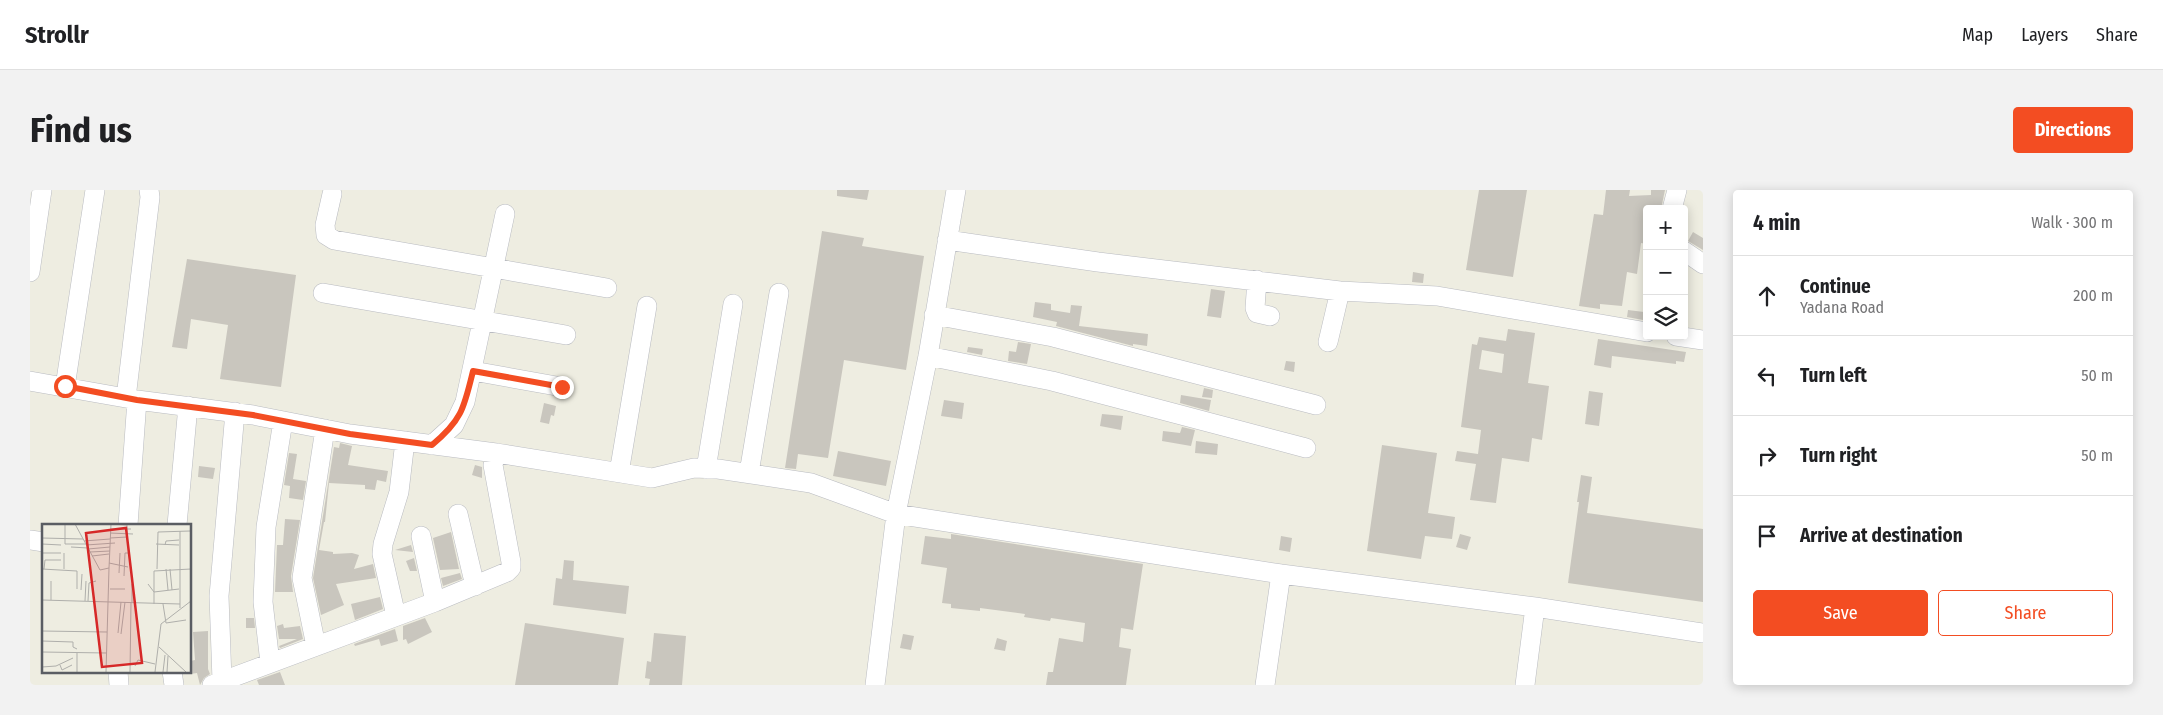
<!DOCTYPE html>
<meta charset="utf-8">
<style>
:root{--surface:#fff;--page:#f2f2f2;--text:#202124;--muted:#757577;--line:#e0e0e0;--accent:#f34d22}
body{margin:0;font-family:"Fira Sans Condensed",sans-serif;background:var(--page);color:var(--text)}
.controls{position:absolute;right:15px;top:15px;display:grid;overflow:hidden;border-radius:5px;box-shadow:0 2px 12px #0003}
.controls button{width:45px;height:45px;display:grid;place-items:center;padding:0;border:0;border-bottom:1px solid var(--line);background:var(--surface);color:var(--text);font:25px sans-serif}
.stop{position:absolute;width:15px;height:15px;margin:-11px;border:4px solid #f34d22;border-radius:50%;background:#fff}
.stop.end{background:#f34d22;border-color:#fff;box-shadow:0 1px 5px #0008}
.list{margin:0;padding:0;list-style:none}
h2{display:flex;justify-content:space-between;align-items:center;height:65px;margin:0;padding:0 20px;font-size:21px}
h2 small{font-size:16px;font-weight:400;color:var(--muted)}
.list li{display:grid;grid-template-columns:32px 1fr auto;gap:15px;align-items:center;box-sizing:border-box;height:80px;padding:0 20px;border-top:1px solid var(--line)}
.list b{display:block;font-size:19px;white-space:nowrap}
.list p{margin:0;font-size:16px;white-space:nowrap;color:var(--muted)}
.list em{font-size:16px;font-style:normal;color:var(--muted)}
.actions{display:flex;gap:10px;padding:15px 20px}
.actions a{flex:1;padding:11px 0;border:1px solid var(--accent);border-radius:5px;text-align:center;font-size:18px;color:var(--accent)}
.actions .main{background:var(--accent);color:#fff}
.icon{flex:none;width:28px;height:28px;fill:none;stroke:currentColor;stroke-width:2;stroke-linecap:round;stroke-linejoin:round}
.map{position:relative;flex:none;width:1673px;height:495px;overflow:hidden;border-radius:5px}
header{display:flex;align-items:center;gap:30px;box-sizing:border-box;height:70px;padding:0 25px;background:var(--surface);border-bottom:1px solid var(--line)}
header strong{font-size:24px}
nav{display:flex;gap:28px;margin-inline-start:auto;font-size:18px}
.intro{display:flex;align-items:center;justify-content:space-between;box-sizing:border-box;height:120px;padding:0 30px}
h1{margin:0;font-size:35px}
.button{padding:12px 22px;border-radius:5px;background:var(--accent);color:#fff;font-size:18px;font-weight:700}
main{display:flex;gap:30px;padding:0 30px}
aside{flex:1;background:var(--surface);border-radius:5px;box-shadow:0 2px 12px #0003}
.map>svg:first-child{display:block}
</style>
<header>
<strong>Strollr</strong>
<nav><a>Map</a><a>Layers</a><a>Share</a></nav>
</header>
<div class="intro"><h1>Find us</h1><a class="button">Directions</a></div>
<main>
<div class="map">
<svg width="1673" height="495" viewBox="0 0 1673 495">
<rect width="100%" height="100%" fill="#eeede1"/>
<path fill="#c9c6be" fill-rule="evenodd" d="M 807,0 L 839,0 L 837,10 L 807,6 Z
M 1449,0 L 1497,0 L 1483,87 L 1436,80 Z
M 1576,0 L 1600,0 L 1599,6 L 1621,5 L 1621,0 L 1635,0 L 1631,19 L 1617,19 L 1617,54 L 1611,53 L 1607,84 L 1597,82 L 1592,116 L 1570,114 L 1570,119 L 1549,116 L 1564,24 L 1573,25 Z
M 792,41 L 834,48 L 832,56 L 894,66 L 876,180 L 814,170 L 798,268 L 768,264 L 766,279 L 755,278 Z
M 1663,42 L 1673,48 L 1673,60 L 1658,51 Z
M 157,69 L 266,85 L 251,197 L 190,189 L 198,135 L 161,129 L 157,159 L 142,157 Z
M 1383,82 L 1394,84 L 1393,93 L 1382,92 Z
M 1181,99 L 1195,101 L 1191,128 L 1177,126 Z
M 1005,112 L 1021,114 L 1021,120 L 1040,123 L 1041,115 L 1052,116 L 1049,136 L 1118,144 L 1117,156 L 1103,154 L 1103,156 L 1026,136 L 1027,132 L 1003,127 Z
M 1598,120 L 1614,122 L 1613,130 L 1597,127 Z
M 1478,139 L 1505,143 L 1498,193 L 1519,196 L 1512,250 L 1502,248 L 1499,272 L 1472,268 L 1466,313 L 1440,310 L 1446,274 L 1425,271 L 1427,261 L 1448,264 L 1451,240 L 1431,237 L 1442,154 L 1447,155 L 1449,147 L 1476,151 ZM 1452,160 L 1474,164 L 1472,183 L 1449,179 Z
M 1568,149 L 1656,162 L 1654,172 L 1646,171 L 1646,174 L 1582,166 L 1581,178 L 1564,175 Z
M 988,152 L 1001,154 L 997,174 L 978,171 L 979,161 L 986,162 Z
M 938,157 L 953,159 L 952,165 L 937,162 Z
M 1256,171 L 1265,172 L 1264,182 L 1254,180 Z
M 1174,198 L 1183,200 L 1182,208 L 1172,207 Z
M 1559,201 L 1573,203 L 1569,236 L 1555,234 Z
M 1151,205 L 1181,210 L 1179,221 L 1150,213 Z
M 914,210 L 934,213 L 932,229 L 911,226 Z
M 514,213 L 526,216 L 524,226 L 521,225 L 519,234 L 510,232 Z
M 1072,224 L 1093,226 L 1091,240 L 1070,236 Z
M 1152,237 L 1165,240 L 1161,256 L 1132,251 L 1133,241 L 1150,243 Z
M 1166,251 L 1188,254 L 1187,265 L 1165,263 Z
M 310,253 L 322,256 L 318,275 L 358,281 L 356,292 L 347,290 L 345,300 L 335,299 L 335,295 L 299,293 L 295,332 L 294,332 L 289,360 L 303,362 L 303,364 L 322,363 L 329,365 L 324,379 L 343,374 L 346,388 L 306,394 L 314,415 L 291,425 L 283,388 L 304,257 L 309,258 Z
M 1352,255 L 1407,263 L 1398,323 L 1425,327 L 1422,349 L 1395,346 L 1391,369 L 1337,361 Z
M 808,261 L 861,271 L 856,296 L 803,286 Z
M 259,263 L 267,264 L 263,289 L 276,291 L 273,310 L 259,308 L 260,296 L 254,295 Z
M 445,275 L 452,277 L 452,288 L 442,285 Z
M 169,276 L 185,278 L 183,289 L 168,287 Z
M 1551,285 L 1562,287 L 1557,323 L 1673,339 L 1673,412 L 1538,393 L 1549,312 L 1547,312 Z
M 255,329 L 270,330 L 261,386 L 263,402 L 245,402 L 247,355 L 253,355 Z
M 421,342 L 429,379 L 410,380 L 403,348 Z
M 921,344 L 1113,374 L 1103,440 L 1091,438 L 1089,457 L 1101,459 L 1096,495 L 1016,495 L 1018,482 L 1023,482 L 1029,448 L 1053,452 L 1055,433 L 1021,428 L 1020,431 L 994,427 L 995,424 L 950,418 L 950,421 L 921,418 L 921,414 L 912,413 L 917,378 L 891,374 L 895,346 L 921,349 Z
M 1430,344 L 1441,347 L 1437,360 L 1426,357 Z
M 1251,346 L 1262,348 L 1260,362 L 1249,360 Z
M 381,355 L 383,362 L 365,360 Z
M 384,368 L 387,381 L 380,381 L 376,371 Z
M 534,370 L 544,371 L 543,390 L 599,396 L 596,424 L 523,415 L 526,388 L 532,389 Z
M 430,383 L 432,389 L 413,396 L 411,388 Z
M 350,407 L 353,419 L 325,430 L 321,414 Z
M 216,428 L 224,428 L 225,438 L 216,438 Z
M 395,428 L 402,442 L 378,454 L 376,449 L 373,450 L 373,436 Z
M 495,433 L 594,448 L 588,495 L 485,495 Z
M 253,434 L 254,438 L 270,436 L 273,449 L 250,458 L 249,456 L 267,449 L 249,449 L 247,436 Z
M 365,439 L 368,451 L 351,456 L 349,449 L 325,456 L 324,454 Z
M 178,441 L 178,479 L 180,484 L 174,488 L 170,495 L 167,483 L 160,484 L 160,471 L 165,470 L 163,442 Z
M 624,443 L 656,446 L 652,495 L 619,495 L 620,489 L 615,488 L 617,471 L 621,472 Z
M 873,444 L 884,446 L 881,460 L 870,458 Z
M 967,448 L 977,451 L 975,461 L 964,459 Z
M 250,482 L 255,495 L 229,495 L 227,490 Z"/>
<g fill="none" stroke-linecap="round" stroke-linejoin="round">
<defs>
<path id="minor" d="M 302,4 L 295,35 L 296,45 L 304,50 L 577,98
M 1642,19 L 1647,0
M 917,50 L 1068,72 L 1310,101 L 1407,106 L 1617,142
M 1654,61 L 1673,74
M 0,82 L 12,0
M 1227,90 L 1225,118 L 1227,123 L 1240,126
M 293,103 L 536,145
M 904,125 L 1023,147 L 1286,215
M 1646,146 L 1673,150
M 1298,152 L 1310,101
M 898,166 L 1022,191 L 1276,258
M 443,181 L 532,197
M 0,191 L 107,210 L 223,225 L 320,244 L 466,263
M 35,197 L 65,0
M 96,208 L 120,7 L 119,0
M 402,255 L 424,235 L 435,212 L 475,24
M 676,279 L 703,114
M 589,283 L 617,116
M 719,283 L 749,103
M 428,324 L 445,396
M 98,335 L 107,210
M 147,335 L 158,216
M 391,346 L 405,412
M 0,350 L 14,352
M 366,426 L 352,364 L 353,354 L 369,302 L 375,251
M 286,456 L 272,388 L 295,239
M 240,473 L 233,412 L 236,337 L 253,231
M 88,481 L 89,495
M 142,481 L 144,495
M 192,491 L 189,406 L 205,222
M 182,495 L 405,412 L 477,382 L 481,378 L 481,372 L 463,275 L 466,263 L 622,288 L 664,278 L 688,279 L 781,293 L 866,324 L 1251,384 L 1505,417 L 1673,443
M 845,495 L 866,324 L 898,166 L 926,0
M 1235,495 L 1251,384
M 1495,495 L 1505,417"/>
</defs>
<use href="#minor" stroke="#b9bbc1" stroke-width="20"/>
<use href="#minor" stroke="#fff" stroke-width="19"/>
</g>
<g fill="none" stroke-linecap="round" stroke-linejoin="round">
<path stroke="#f34d22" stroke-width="6" d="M 35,196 L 107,210 L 223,225 L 320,244 L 402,255 C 432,230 434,218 443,181 L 532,197"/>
</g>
<g transform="translate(12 334)">
<rect width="149" height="149" fill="#eeede1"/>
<path fill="none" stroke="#afafab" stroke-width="1" d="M 23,0 L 23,20 L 44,20M 33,0 L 58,46 L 67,44 L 64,148M 68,5 L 89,5M 138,7 L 138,80M 68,9 L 91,10M 0,14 L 41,15M 68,14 L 85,13 L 85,1 L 69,0M 42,17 L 68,15M 0,20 L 19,21M 114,20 L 137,21M 44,21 L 73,19M 123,21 L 124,17 L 137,16M 29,23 L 46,24M 46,25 L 68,23M 48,28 L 68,27M 1,29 L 19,29M 50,32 L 67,30M 67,39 L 86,43M 67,44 L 69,0M 0,45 L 35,47 L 35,65M 2,45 L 3,36 L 19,36M 22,45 L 22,29M 115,45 L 116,8 L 148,7M 124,45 L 126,66M 128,45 L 130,66M 77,49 L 78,29M 82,52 L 83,29 L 86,29M 106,60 L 112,68 L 137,65M 68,65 L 83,65M 39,66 L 40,50M 0,76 L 138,80 L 138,84M 9,76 L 9,57M 43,77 L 44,57M 46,77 L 47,59 L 54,57M 90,78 L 90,60M 112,80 L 112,47 L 149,45M 121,80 L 124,99 L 144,96M 0,107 L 65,108M 76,109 L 79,78M 79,110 L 83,78M 0,117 L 31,118 L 31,123 L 35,125M 117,123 L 144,148M 0,128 L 65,129M 18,141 L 20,146 L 30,141M 93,142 L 96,136 L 113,140M 0,143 L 14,142 L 31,134M 35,148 L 35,129M 88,148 L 89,78M 113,148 L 119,100 L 149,77M 121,148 L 123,131M 125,148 L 126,132"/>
<path fill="#d62828" fill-opacity="0.15" stroke="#d62828" stroke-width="2.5" d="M 84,4 L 100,139 L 60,143 L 44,9 Z"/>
<rect width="149" height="149" fill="none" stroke="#5a5d63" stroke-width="2.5"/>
</g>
</svg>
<div class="controls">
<button>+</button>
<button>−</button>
<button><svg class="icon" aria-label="layers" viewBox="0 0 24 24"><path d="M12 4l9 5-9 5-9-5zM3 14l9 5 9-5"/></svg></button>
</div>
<div class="stop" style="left:35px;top:196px"></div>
<div class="stop end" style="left:532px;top:197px"></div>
</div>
<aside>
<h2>4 min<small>Walk · 300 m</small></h2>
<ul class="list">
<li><svg class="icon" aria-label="ahead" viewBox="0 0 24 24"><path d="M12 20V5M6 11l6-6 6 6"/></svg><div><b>Continue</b><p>Yadana Road</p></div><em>200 m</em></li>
<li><svg class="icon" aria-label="left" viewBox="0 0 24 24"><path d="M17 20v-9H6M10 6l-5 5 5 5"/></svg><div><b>Turn left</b></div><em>50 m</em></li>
<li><svg class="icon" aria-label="right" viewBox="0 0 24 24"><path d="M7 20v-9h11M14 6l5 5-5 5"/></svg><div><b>Turn right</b></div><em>50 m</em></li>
<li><svg class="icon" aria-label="arrive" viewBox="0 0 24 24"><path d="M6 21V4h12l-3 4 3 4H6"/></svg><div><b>Arrive at destination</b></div></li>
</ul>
<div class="actions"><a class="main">Save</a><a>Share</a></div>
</aside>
</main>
